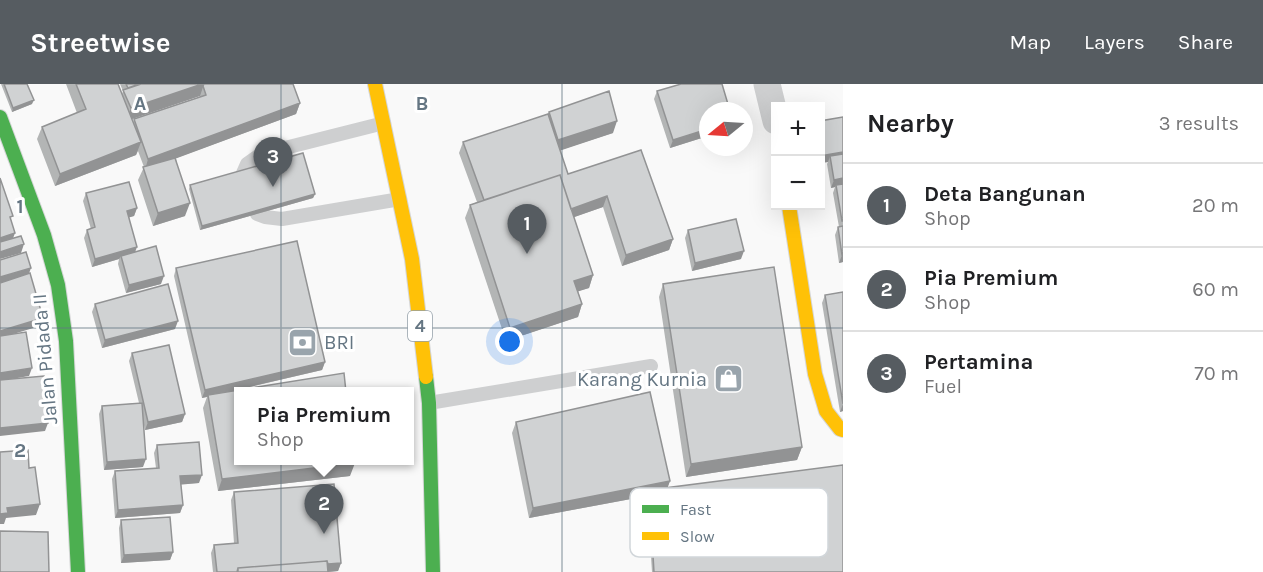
<!DOCTYPE html>
<meta charset="utf-8">
<style>
:root{--surface:#fff;--page:#f6f6f6;--text:#202124;--muted:#757577;--line:#e0e0e0;--accent:#565c61}
body{margin:0;font-family:Karla,sans-serif;background:var(--page);color:var(--text)}
.controls{position:absolute;right:18px;top:18px;display:grid;overflow:hidden;border-radius:0px;box-shadow:0 6px 24px #0002}
.controls button{width:54px;height:54px;display:grid;place-items:center;padding:0;border:0;border-bottom:2px solid var(--line);background:var(--surface);color:var(--text);font:30px sans-serif}
.compass{position:absolute;left:699px;top:18px;width:54px;height:54px;border-radius:50%;background:var(--surface);box-shadow:0 6px 24px #0002;rotate:252deg}
.you{position:absolute;left:510px;top:258px;width:21px;height:21px;margin:-15px;border:4px solid #fff;border-radius:50%;background:#1a73e8;box-shadow:0 0 0 9px #1a73e833}
.badge{display:grid;place-items:center;width:39px;height:39px;border-radius:50%;background:var(--accent);color:#fff;font-size:20px;font-weight:700}
.pin{position:absolute;translate:-50% -50px;filter:drop-shadow(0 2px 3px #0008)}
.pin::after{content:'';position:absolute;top:32px;width:21px;height:18px;background:inherit;clip-path:polygon(0 0,100% 0,50% 100%)}
.popup{position:absolute;left:234px;top:303px;width:180px;height:78px;box-sizing:border-box;display:grid;place-content:center;border-radius:0px;background:var(--surface);filter:drop-shadow(0 2px 4px #0005);font-size:20px;white-space:nowrap;color:var(--muted)}
.popup b{font-size:22px;color:var(--text)}
.popup::after{content:'';position:absolute;left:50%;top:100%;margin-left:-12px;border:12px solid transparent;border-top-color:var(--surface)}
.list{margin:0;padding:0;list-style:none}
h2{display:flex;justify-content:space-between;align-items:center;height:78px;margin:0;padding:0 24px;font-size:26px}
h2 small{font-size:20px;font-weight:400;color:var(--muted)}
.list li{display:grid;grid-template-columns:39px 1fr auto;gap:18px;align-items:center;box-sizing:border-box;height:84px;padding:0 24px;border-top:2px solid var(--line)}
.list b{display:block;font-size:22px;white-space:nowrap}
.list p{margin:0;font-size:20px;white-space:nowrap;color:var(--muted)}
.list em{font-size:20px;font-style:normal;color:var(--muted)}
.map{position:relative;flex:none;width:843px;height:488px;overflow:hidden}
header{display:flex;align-items:center;gap:36px;box-sizing:border-box;height:84px;padding:0 30px;background:var(--accent);color:#fff}
header strong{font-size:28px}
nav{display:flex;gap:33px;margin-inline-start:auto;font-size:21px}
main{display:flex}
aside{flex:1;background:var(--surface)}
.map>svg:first-child{display:block}
</style>
<header>
<strong>Streetwise</strong>
<nav><a>Map</a><a>Layers</a><a>Share</a></nav>
</header>
<main>
<div class="map">
<svg width="843" height="488" viewBox="0 0 843 488">
<rect width="100%" height="100%" fill="#f9f9f9"/>
<g fill="none" stroke-linecap="round" stroke-linejoin="round">
<defs>
<path id="fast" d="M 0,33 L 44,151 L 58,201 L 66,257 L 78,488
M 426,293 L 429,319 L 433,488"/>
<path id="slow" d="M 375,0 L 412,175 L 426,293
M 789,122 L 815,290 L 826,327 L 840,345 L 843,346"/>
</defs>
<use href="#fast" stroke="#d5d6d7" stroke-width="16"/>
<use href="#slow" stroke="#d5d6d7" stroke-width="16"/>
<path stroke="#cecfd0" stroke-width="14" d="M 243,89 L 247,80 L 261,70 L 384,39
M 257,130 L 265,133 L 282,135 L 400,115
M 429,319 L 651,282"/>
<path stroke="#cecfd0" stroke-width="27" d="M 767,0 L 776,37"/>
<use href="#fast" stroke="#4caf50" stroke-width="14"/>
<use href="#slow" stroke="#ffc107" stroke-width="14"/>
</g>
<path fill="#b3b5b5" fill-rule="evenodd" d="M 1,0 L 27,0 L 32,20 L 12,28 Z
M 66,0 L 118,0 L 122,10 L 123,7 L 120,0 L 293,0 L 300,19 L 296,30 L 176,74 L 185,132 L 153,142 L 138,96 L 144,83 L 138,67 L 136,71 L 55,102 L 37,55 L 42,43 L 77,29 ZM 199,12 L 200,13 L 134,35 L 133,38 L 132,35 Z
M 657,7 L 708,27 L 708,52 L 670,64 L 654,15 Z
M 549,28 L 613,49 L 560,66 L 568,90 L 641,66 L 673,155 L 669,166 L 622,182 L 603,123 L 574,133 L 593,191 L 589,204 L 578,207 L 582,220 L 578,233 L 506,257 L 465,134 L 470,121 L 477,118 L 459,69 L 463,58 L 548,30 Z
M 843,33 L 843,178 L 839,179 L 835,151 L 838,143 L 839,143 L 833,109 L 835,103 L 831,104 L 827,80 L 828,78 L 820,79 L 820,37 Z
M 190,101 L 315,110 L 313,114 L 200,146 L 189,105 Z
M 86,109 L 137,124 L 134,132 L 129,133 L 135,168 L 161,200 L 126,209 L 118,180 L 119,175 L 92,183 L 84,154 L 87,146 L 91,145 L 83,117 Z
M 688,146 L 741,175 L 692,187 L 685,154 Z
M 176,184 L 325,278 L 322,286 L 229,308 L 350,392 L 218,407 L 203,324 L 207,313 L 202,314 L 174,192 Z
M 663,200 L 802,363 L 797,376 L 686,393 L 659,213 Z
M 843,208 L 843,327 L 840,328 L 822,219 L 825,211 Z
M 95,220 L 175,245 L 102,264 L 92,228 Z
M 132,269 L 185,330 L 182,338 L 145,346 L 143,336 L 143,383 L 104,386 L 99,330 L 102,322 L 139,319 L 129,277 Z
M 516,338 L 670,397 L 667,404 L 843,488 L 652,488 L 647,412 L 529,434 L 512,349 Z
M 157,361 L 199,399 L 181,400 L 183,421 L 180,429 L 115,434 L 112,395 L 115,387 L 156,384 L 154,369 Z
M 234,408 L 341,479 L 338,487 L 328,488 L 213,488 L 211,469 L 214,461 L 234,459 L 231,416 Z
M 121,436 L 173,468 L 170,476 L 121,479 L 119,444 Z"/>
<path fill="#929394" d="M 202,0 L 204,0 L 200,12 L 126,37 L 131,24 Z
M 34,16 L 32,20 L 12,28 L 13,24 Z
M 300,19 L 296,30 L 145,86 L 148,75 Z
M 617,37 L 613,49 L 553,69 L 558,56 Z
M 708,45 L 708,52 L 670,64 L 673,56 Z
M 141,58 L 136,71 L 55,102 L 60,90 Z
M 843,68 L 843,75 L 830,72 L 828,78 L 820,79 L 820,72 Z
M 843,94 L 843,102 L 836,101 L 835,103 L 831,104 L 834,96 Z
M 315,110 L 313,114 L 200,146 L 202,142 Z
M 607,112 L 603,123 L 566,136 L 570,125 Z
M 190,119 L 185,132 L 153,142 L 158,129 Z
M 137,124 L 134,132 L 124,135 L 127,127 Z
M 15,149 L 12,157 L 0,161 L 0,154 Z
M 673,155 L 669,166 L 622,182 L 626,171 Z
M 24,160 L 21,169 L 0,175 L 0,168 Z
M 137,163 L 134,171 L 121,172 L 119,175 L 92,183 L 95,175 Z
M 744,167 L 741,175 L 692,187 L 695,179 Z
M 842,171 L 843,171 L 843,178 L 839,179 Z
M 31,184 L 28,192 L 0,200 L 0,193 Z
M 593,191 L 589,204 L 570,210 L 574,197 Z
M 164,192 L 161,200 L 126,209 L 129,201 Z
M 582,220 L 578,233 L 506,257 L 510,244 Z
M 43,234 L 40,242 L 0,254 L 0,247 Z
M 178,237 L 175,245 L 102,264 L 105,256 Z
M 325,278 L 322,286 L 202,314 L 205,306 Z
M 32,284 L 29,292 L 0,297 L 0,289 Z
M 843,320 L 843,327 L 840,328 Z
M 185,330 L 182,338 L 145,346 L 148,338 Z
M 48,339 L 45,347 L 0,352 L 0,344 Z
M 802,363 L 797,376 L 686,393 L 691,380 Z
M 146,375 L 143,383 L 104,386 L 107,378 Z
M 355,379 L 350,392 L 218,407 L 222,395 Z
M 202,391 L 199,399 L 177,401 L 180,392 Z
M 670,397 L 666,408 L 649,406 L 647,412 L 529,434 L 533,424 Z
M 40,420 L 36,431 L 6,434 L 4,440 L 0,440 L 0,430 L 7,424 Z
M 183,421 L 180,429 L 115,434 L 118,426 Z
M 173,468 L 170,476 L 121,479 L 124,471 Z
M 341,479 L 338,487 L 328,488 L 238,488 Z"/>
<path fill="#d0d2d3" stroke="#929394" stroke-width="1.5" d="M 4,0 L 27,0 L 34,16 L 13,24 Z
M 76,0 L 118,0 L 141,58 L 60,90 L 42,43 L 86,25 Z
M 126,0 L 139,0 L 128,4 Z
M 141,0 L 202,0 L 131,24 L 123,6 Z
M 204,0 L 293,0 L 300,19 L 148,75 L 134,35 L 206,11 L 203,2 Z
M 681,0 L 722,0 L 730,27 L 708,27 L 708,45 L 673,56 L 657,7 Z
M 609,7 L 617,37 L 558,56 L 549,28 Z
M 548,30 L 568,90 L 641,66 L 673,155 L 626,171 L 607,112 L 571,125 L 560,91 L 484,116 L 463,58 Z
M 843,33 L 843,68 L 820,72 L 820,37 Z
M 303,69 L 315,110 L 202,142 L 190,101 Z
M 843,70 L 843,94 L 834,96 L 830,72 Z
M 175,74 L 190,119 L 158,129 L 143,83 Z
M 560,91 L 593,191 L 574,197 L 582,220 L 510,244 L 470,121 Z
M 0,94 L 13,132 L 10,133 L 15,149 L 0,154 Z
M 129,98 L 137,124 L 127,127 L 137,163 L 95,175 L 87,146 L 95,143 L 86,109 Z
M 843,100 L 843,137 L 842,137 L 836,101 Z
M 736,135 L 744,167 L 695,179 L 688,146 Z
M 843,142 L 843,171 L 842,171 L 838,143 Z
M 21,152 L 24,160 L 0,168 L 0,158 Z
M 297,157 L 325,278 L 205,306 L 176,184 Z
M 156,162 L 164,192 L 129,201 L 121,172 Z
M 26,168 L 31,184 L 0,193 L 0,176 Z
M 774,183 L 802,363 L 691,380 L 663,200 Z
M 30,189 L 43,234 L 0,247 L 0,199 Z
M 168,200 L 178,237 L 105,256 L 95,220 Z
M 843,208 L 843,320 L 825,211 Z
M 26,248 L 32,284 L 0,289 L 0,252 Z
M 169,261 L 185,330 L 148,338 L 132,269 Z
M 344,289 L 346,308 L 238,308 L 238,376 L 354,376 L 355,379 L 222,395 L 208,311 Z
M 44,292 L 48,339 L 0,344 L 0,296 Z
M 650,308 L 670,397 L 533,424 L 516,338 Z
M 142,319 L 146,375 L 107,378 L 102,322 Z
M 199,358 L 202,391 L 180,392 L 183,421 L 118,426 L 115,387 L 159,384 L 157,361 Z
M 28,366 L 29,384 L 35,383 L 40,420 L 7,424 L 8,429 L 0,430 L 0,368 Z
M 843,381 L 843,488 L 654,488 L 649,406 Z
M 334,400 L 341,479 L 328,480 L 327,477 L 238,484 L 237,488 L 217,488 L 214,461 L 238,459 L 234,408 Z
M 170,433 L 173,468 L 124,471 L 121,436 Z
M 0,447 L 48,448 L 49,488 L 0,488 Z
M 327,477 L 328,488 L 238,488 L 238,484 Z"/>
<path fill="none" stroke="#657683" stroke-width="1.5" stroke-opacity="0.55" d="M 281,0 L 281,488M 562,0 L 562,488M 0,244 L 843,244"/>
<defs>
<symbol id="bank-square" viewBox="-11 -11 22 22"><rect x="-9" y="-9" width="18" height="18" rx="4" fill="#99a4ac" stroke="#fff"/><path d="M-6-4H6V4H-6ZM0-2.3a2.3 2.3 0 1 0 0 4.6a2.3 2.3 0 1 0 0-4.6Z" fill="#fff"/></symbol>
<symbol id="shop-square" viewBox="-11 -11 22 22"><rect x="-9" y="-9" width="18" height="18" rx="4" fill="#99a4ac" stroke="#fff"/><path d="M-5-2.5h2.3a2.7 3.5 0 0 1 5.4 0H5L5.5 6h-11ZM-1.5-2.5h3a1.5 2.3 0 0 0-3 0Z" fill="#fff"/></symbol>
</defs>
<g fill-rule="evenodd">
<use href="#bank-square" x="286" y="242" width="33" height="33"/>
<use href="#shop-square" x="712" y="278" width="33" height="33"/>
</g>
<g text-anchor="middle" dominant-baseline="central" stroke-width="6" stroke-linejoin="round" paint-order="stroke">
<rect fill="#fff" stroke="#939fa8" stroke-width="1.5" x="408" y="227" width="24" height="30" rx="4.5"/>
<g font-size="18" font-weight="bold" fill="#657683">
<text x="420" y="242">4</text>
</g>
<g font-size="20" fill="#657683" stroke="#fff" text-anchor="start">
<text x="324" y="258">BRI</text>
<text x="707" y="295" text-anchor="end">Karang Kurnia</text>
</g>
<g font-size="20" fill="#657683" stroke="#fff">
<text transform="translate(45 275) rotate(-95)">Jalan Pidada II</text>
</g>
</g>
<rect x="630" y="404" width="198" height="69" rx="9" fill="#fff" stroke="#d1d6da" stroke-width="1.5"/>
<rect x="642" y="421" width="27" height="8" fill="#4caf50"/>
<rect x="642" y="448" width="27" height="8" fill="#ffc107"/>
<g font-size="16" fill="#657683">
<text x="680" y="431">Fast</text>
<text x="680" y="458">Slow</text>
</g>
<g font-size="20" text-anchor="middle" font-weight="bold" fill="#657683" stroke="#fff" stroke-width="6" stroke-linejoin="round" paint-order="stroke">
<text x="140" y="26">A</text>
<text x="422" y="26">B</text>
<text x="20" y="129">1</text>
<text x="20" y="373">2</text>
</g>
</svg>
<div class="controls">
<button>+</button>
<button>−</button>
</div>
<svg class="compass" viewBox="-18 -18 36 36"><path d="M0-13l5 13h-10z" fill="#e53935"/><path d="M0 13l5-13h-10z" fill="#757577"/></svg>
<div class="you"></div>
<div class="pin badge" style="left:527px;top:170px">1</div>
<div class="pin badge" style="left:324px;top:450px">2</div>
<div class="popup"><b>Pia Premium</b>Shop</div>
<div class="pin badge" style="left:273px;top:103px">3</div>
</div>
<aside>
<h2>Nearby<small>3 results</small></h2>
<ul class="list">
<li><span class="badge">1</span><div><b>Deta Bangunan</b><p>Shop</p></div><em>20 m</em></li>
<li><span class="badge">2</span><div><b>Pia Premium</b><p>Shop</p></div><em>60 m</em></li>
<li><span class="badge">3</span><div><b>Pertamina</b><p>Fuel</p></div><em>70 m</em></li>
</ul>
</aside>
</main>
